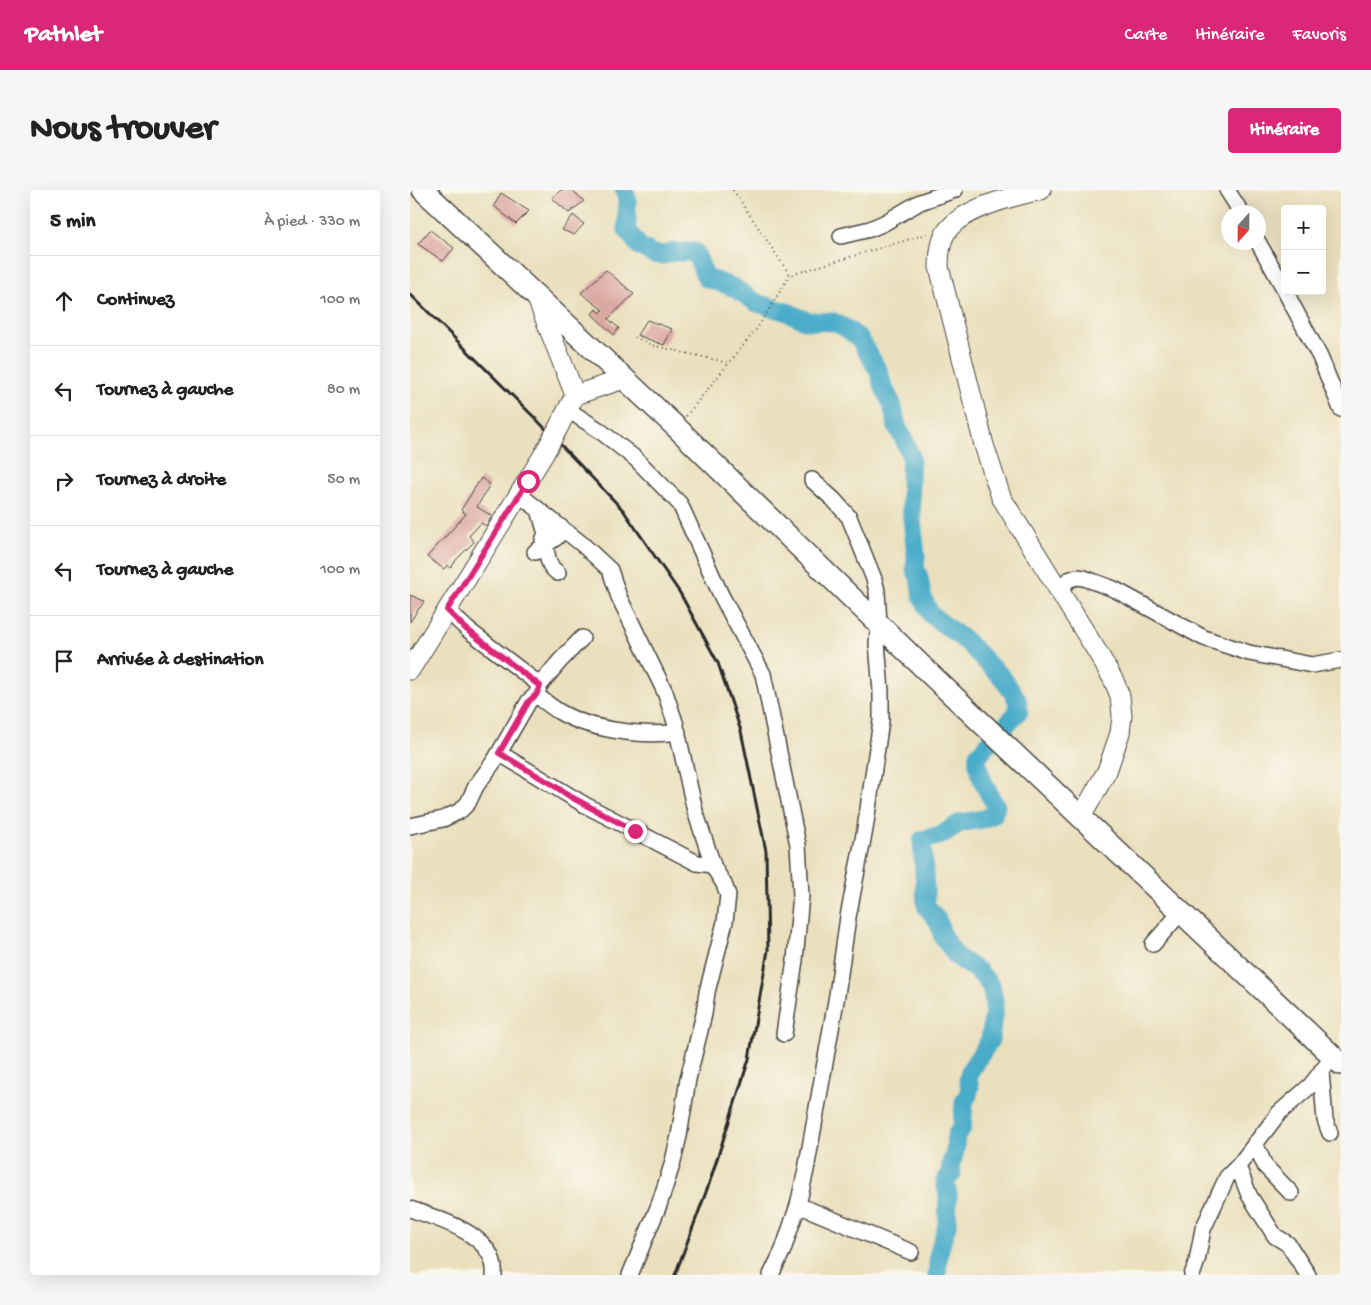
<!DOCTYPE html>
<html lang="fr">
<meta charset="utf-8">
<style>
:root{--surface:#fff;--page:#f6f6f6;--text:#222;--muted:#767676;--line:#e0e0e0;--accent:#db2777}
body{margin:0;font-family:"Gochi Hand",sans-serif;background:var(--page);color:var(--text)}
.controls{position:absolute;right:15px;top:15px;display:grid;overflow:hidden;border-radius:5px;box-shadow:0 5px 20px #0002}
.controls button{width:45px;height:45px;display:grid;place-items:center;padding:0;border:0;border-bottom:1px solid var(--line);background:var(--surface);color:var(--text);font:25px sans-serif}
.compass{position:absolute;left:811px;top:15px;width:45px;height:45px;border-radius:50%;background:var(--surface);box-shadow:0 5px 20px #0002;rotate:201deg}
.stop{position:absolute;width:15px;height:15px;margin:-11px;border:4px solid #db2777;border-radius:50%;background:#fff}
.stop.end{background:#db2777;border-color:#fff;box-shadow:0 1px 5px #0008}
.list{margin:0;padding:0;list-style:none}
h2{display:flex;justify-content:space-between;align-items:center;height:65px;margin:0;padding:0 20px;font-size:21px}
h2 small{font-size:16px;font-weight:400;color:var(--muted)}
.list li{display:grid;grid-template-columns:32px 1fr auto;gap:15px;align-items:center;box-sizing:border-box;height:90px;padding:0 20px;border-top:1px solid var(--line)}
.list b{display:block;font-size:19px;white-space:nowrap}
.list em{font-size:16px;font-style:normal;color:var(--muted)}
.icon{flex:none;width:28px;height:28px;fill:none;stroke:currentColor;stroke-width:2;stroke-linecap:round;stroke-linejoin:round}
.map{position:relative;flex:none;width:931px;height:1085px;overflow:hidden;border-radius:5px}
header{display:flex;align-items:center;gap:30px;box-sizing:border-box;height:70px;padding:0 25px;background:var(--accent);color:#fff}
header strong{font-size:24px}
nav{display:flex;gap:28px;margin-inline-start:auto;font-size:18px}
.intro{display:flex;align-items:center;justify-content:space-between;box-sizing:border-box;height:120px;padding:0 30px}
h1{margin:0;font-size:35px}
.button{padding:12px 22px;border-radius:5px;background:var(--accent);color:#fff;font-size:18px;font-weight:700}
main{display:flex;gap:30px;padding:0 30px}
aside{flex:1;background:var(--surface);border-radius:5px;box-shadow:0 5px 20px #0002}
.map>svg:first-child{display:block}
</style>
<header>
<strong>Pathlet</strong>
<nav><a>Carte</a><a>Itinéraire</a><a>Favoris</a></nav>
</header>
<div class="intro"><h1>Nous trouver</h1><a class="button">Itinéraire</a></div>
<main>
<aside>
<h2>5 min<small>À pied · 330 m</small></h2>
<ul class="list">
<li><svg class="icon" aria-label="ahead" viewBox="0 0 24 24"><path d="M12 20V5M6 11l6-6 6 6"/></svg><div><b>Continuez</b></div><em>100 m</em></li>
<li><svg class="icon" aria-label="left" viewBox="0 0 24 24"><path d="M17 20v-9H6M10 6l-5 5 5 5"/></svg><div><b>Tournez à gauche</b></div><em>80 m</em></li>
<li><svg class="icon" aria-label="right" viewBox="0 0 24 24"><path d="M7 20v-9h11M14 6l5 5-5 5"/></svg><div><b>Tournez à droite</b></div><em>50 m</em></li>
<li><svg class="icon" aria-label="left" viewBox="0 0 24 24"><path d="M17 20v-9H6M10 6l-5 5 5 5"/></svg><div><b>Tournez à gauche</b></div><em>100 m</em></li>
<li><svg class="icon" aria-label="arrive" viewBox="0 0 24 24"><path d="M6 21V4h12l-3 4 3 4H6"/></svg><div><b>Arrivée à destination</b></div></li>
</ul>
</aside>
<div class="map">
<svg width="931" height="1085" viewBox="0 0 931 1085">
<rect width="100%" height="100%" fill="#fbf7ec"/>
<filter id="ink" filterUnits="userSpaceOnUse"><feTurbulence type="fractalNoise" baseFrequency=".02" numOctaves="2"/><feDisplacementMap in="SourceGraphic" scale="10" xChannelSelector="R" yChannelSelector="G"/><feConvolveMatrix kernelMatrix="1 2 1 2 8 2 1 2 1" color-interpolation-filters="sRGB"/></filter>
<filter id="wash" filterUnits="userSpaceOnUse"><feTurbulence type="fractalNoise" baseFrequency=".0096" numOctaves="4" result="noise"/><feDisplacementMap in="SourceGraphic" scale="20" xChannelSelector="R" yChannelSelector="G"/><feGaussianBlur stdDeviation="1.12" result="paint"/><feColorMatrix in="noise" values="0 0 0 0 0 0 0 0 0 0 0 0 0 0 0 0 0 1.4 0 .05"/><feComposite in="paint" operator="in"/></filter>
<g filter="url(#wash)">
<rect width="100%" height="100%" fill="#eae0be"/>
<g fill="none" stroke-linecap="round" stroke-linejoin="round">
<path stroke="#49acc9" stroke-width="19" d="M 214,0 L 217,9 L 217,40 L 229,56 L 243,64 L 254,65 L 263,62 L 285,62 L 296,88 L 323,97 L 347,113 L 377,122 L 397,131 L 424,132 L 437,139 L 449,148 L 469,182 L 473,196 L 482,214 L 487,237 L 493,247 L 501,267 L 500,291 L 502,329 L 506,366 L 505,379 L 509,387 L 512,406 L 521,425 L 557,452 L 581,477 L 592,487 L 607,509 L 609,521 L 568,565 C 565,579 578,603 586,616 L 583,625 L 573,629 L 550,633 L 531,645 L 512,650 L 516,716 L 528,731 L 533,747 L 546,766 L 569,782 L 576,790 L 581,797 L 584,810 L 584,820 L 580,850 L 560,881 L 558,889 L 560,897 L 558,905 L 554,912 L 552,938 C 541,948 548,954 544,965 C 541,974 539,973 542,984 L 537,988 L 535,994 L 538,1004 L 537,1035 L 529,1062 L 527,1085"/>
</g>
<g id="blocks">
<path fill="#dba8a1" d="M 151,0 L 162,0 L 174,11 L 159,23 L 142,8 Z
M 91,3 L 119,21 L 106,34 L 84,16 Z
M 163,25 L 174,34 L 164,45 L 152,40 Z
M 20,40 L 44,58 L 33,71 L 8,54 Z
M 196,80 L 224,104 L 198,129 L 209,138 L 204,145 L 182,124 L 186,119 L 191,123 L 193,120 L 171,103 Z
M 237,130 L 262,139 L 254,155 L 227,145 Z
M 71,288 L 80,294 L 67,317 L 82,326 L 76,336 L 71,333 L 59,346 L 64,352 L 46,370 L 41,378 L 37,375 L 34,379 L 17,367 L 56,324 L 51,320 Z
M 0,405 L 14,411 L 10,418 L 9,418 L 0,432 Z"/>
</g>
</g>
<g filter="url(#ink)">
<use href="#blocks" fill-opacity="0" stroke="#484641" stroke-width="1"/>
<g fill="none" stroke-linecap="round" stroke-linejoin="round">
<defs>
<path id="minor" d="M 817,0 L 831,22
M 431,46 L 460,39 L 474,33 L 510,12 L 545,0
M 848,52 L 875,100
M 875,101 L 910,167 L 931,219
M 158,220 L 189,240 L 226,269 L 270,314 L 311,405 L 353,484 L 388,655 L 391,705 L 385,770 L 374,844
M 110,305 L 172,354 L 200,380 L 209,407 L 255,502 L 265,532 L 285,621 L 304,678 L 314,694 L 318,705 L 315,732 L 297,802 L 294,824 L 278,889 L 269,946 L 262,975 L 249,1015 L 220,1085
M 129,320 L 136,344 L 133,350 C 139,362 135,375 148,383
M 125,362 L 147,347 L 148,335
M 649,402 L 658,390 L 667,387 L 674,388 L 704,399 L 794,448 L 839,463 L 902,475 L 931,470
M 37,420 L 57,439 L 130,495
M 126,505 C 133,510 140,516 148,521 C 179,540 232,547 268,542
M 89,563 L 175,615 L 287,673 L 303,675
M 0,636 L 33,629 L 50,621 L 58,613 L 66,596 L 85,570 L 119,511 L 126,505 L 130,495 L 149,472 L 172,448
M 743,754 L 771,722
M 911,881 L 915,930 L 920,943
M 845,953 L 855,976 L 881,1003
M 829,975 L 829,979 L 839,1005 L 865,1046 L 878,1054 L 898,1085
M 388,1015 L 501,1062
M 0,1019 C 29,1029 88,1045 84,1085
M 361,1085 L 373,1060 L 388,1015 L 396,980 L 427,805 L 438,727 L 455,639 L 471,531 L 471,501 L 467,453 L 469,434 L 467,401 L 464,389 L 439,327 L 424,310 L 402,290
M 782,1085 L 787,1071 L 793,1039 L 817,987 L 829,975 L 869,923 L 900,896 L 923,867"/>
<path id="major" d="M 631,0 C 604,6 547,19 534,46 C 530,56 529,67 529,77 L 574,255 L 591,307 L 688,463 L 704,491 L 710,506 L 712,526 L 710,543 L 697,581 L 671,627
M 126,106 L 165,205
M 148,238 L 165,205 L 214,189
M 0,480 L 134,264"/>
<path id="highway" d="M 13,0 L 266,237 L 518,482 L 931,874"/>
</defs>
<use href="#minor" stroke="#484641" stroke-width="18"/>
<use href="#major" stroke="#484641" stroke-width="21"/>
<use href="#highway" stroke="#484641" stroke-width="24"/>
<path stroke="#484641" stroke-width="2" stroke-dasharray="1 4" stroke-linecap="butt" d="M 323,0 L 380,85 L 520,43
M 225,147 L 241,155 L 319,173 L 348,137 L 380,85
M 276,226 L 319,173"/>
<use href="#minor" stroke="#fff" stroke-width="15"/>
<use href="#major" stroke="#fff" stroke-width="19"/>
<use href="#highway" stroke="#fff" stroke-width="21"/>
<path stroke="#2b2b2b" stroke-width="3" d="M 0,104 L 127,230 L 213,320 L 270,403 L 308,473 L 331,541 L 356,661 L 358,760 L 339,869 L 299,994 L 265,1085"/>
<defs>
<path id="major-bridge" d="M 134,264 L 148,238"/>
</defs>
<use href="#major-bridge" stroke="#484641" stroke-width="21" stroke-linecap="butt"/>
<use href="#major-bridge" stroke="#fff" stroke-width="19"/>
</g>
</g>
<g fill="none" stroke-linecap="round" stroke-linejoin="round" filter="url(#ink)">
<path stroke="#db2777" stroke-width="6" d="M 118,291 L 37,420 L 56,439 L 130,496 L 126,505 L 119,511 L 89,563 L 143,595 L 161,607 L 225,641"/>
</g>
</svg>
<div class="controls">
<button>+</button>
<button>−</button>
</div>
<svg class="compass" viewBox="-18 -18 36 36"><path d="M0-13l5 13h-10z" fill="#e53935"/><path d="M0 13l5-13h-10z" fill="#767676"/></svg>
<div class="stop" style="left:118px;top:291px"></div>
<div class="stop end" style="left:225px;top:641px"></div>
</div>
</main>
